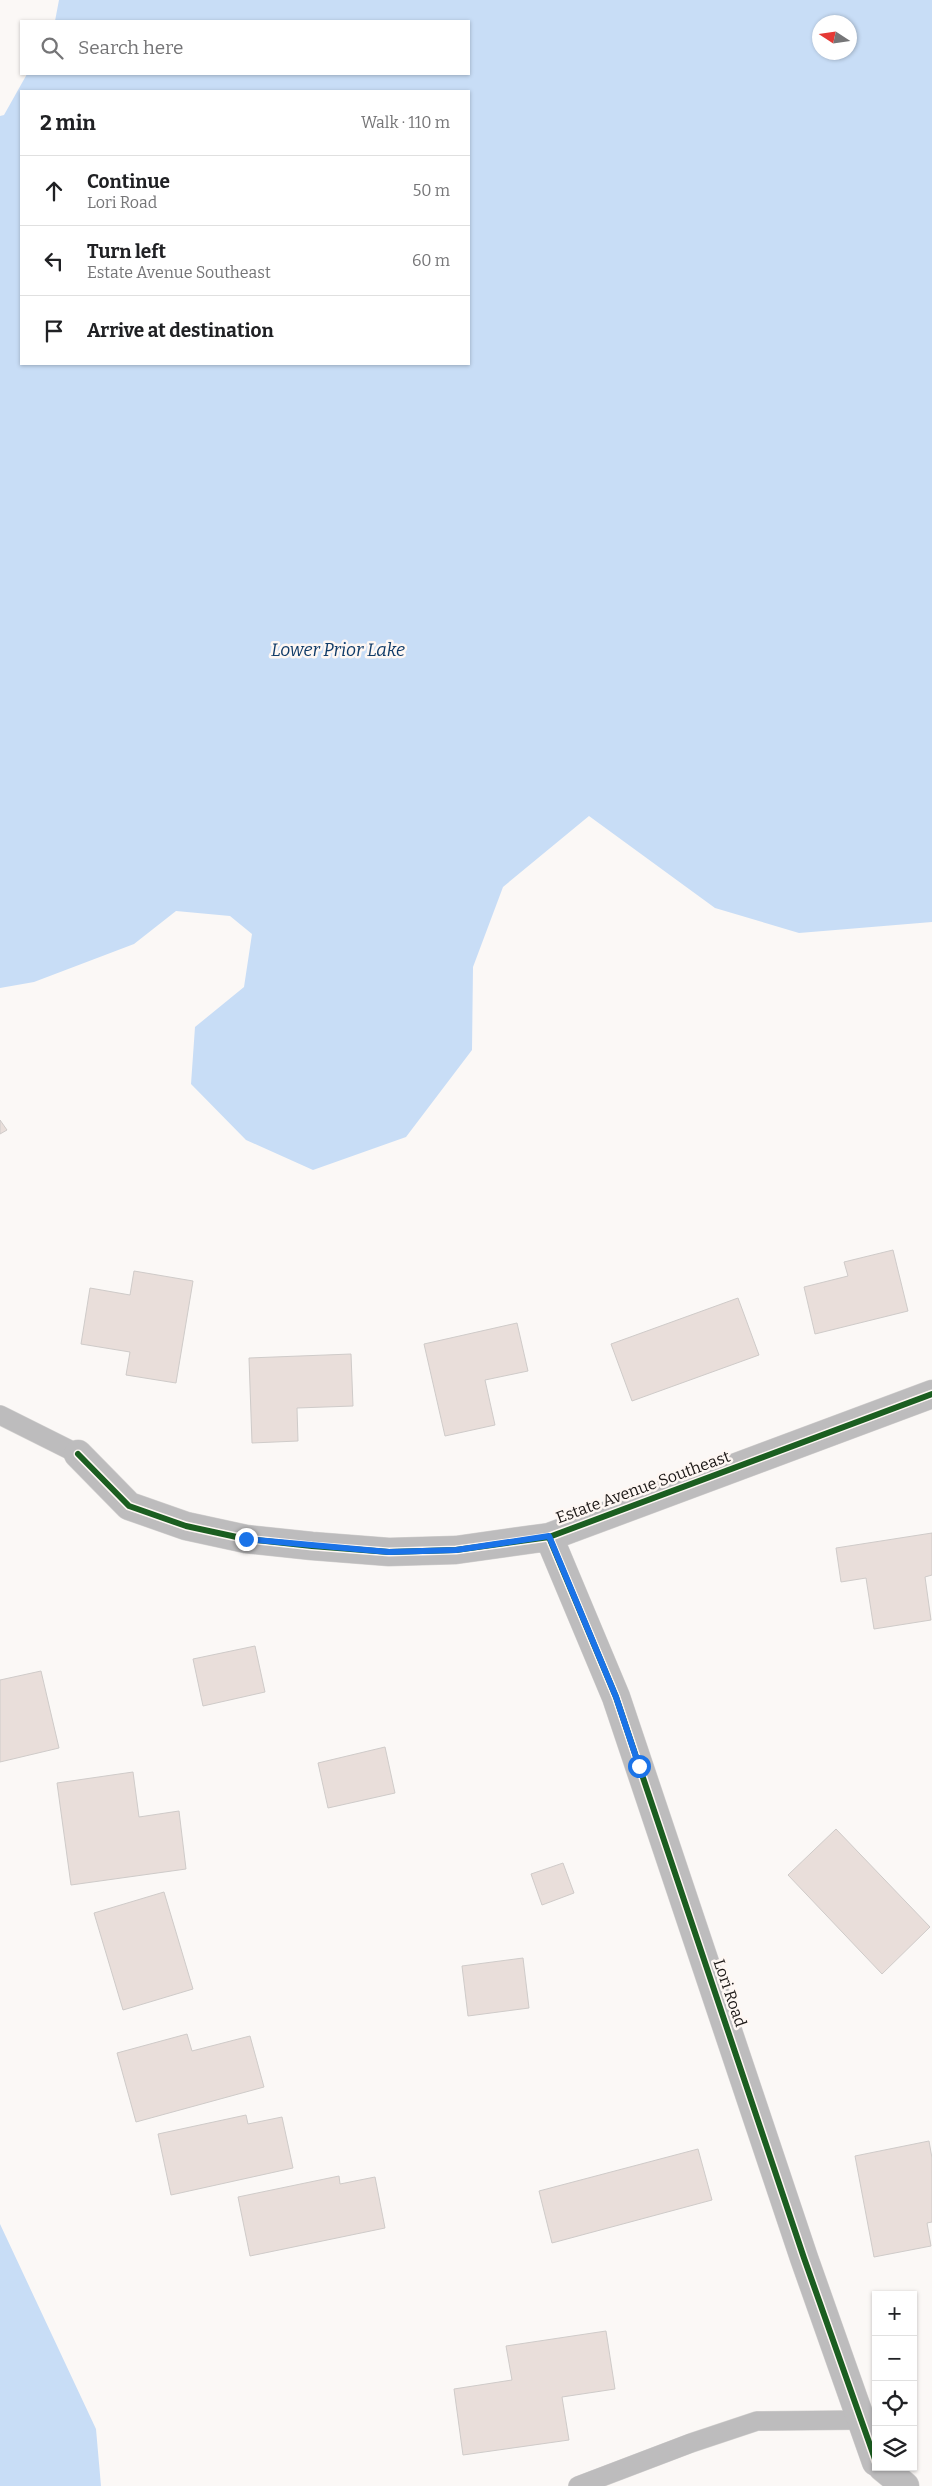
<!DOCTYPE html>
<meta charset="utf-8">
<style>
:root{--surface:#fff;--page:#f2f2f2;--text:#202124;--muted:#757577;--line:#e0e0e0}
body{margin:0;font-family:Bitter,serif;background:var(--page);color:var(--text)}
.controls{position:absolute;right:15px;bottom:15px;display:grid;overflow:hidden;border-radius:0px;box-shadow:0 1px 4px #0004}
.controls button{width:45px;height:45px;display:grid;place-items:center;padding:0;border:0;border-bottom:1px solid var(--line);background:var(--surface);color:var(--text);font:25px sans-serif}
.compass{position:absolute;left:812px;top:15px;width:45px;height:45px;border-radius:50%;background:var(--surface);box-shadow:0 1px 4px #0004;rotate:282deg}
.stop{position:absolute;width:15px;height:15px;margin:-11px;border:4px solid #1a73e8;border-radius:50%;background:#fff}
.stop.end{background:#1a73e8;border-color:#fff;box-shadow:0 1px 5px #0008}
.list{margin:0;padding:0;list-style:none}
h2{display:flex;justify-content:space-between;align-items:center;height:65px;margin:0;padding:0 20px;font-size:21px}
h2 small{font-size:16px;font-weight:400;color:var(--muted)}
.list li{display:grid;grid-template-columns:32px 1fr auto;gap:15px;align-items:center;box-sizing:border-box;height:70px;padding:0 20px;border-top:1px solid var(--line)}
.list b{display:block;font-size:19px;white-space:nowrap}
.list p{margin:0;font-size:16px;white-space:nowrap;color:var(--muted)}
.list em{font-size:16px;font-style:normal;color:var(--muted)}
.icon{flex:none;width:28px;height:28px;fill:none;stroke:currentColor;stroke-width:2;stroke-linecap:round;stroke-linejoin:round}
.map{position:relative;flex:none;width:932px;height:2486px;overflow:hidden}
.search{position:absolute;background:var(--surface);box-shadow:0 1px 4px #0004;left:20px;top:20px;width:450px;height:55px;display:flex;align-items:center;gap:12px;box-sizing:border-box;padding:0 18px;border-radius:0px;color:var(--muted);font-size:19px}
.panel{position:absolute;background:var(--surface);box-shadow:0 1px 4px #0004;left:20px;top:90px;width:450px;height:275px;border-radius:0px}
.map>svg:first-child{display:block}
</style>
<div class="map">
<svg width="932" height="2486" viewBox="0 0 932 2486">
<rect width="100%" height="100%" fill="#fbf8f6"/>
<path fill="#c8ddf6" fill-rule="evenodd" d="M 59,0 L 932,0 L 932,922 L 799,933 L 715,908 L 589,816 L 503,887 L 473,967 L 472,1050 L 406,1137 L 313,1170 L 246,1140 L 191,1084 L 195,1027 L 244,987 L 252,934 L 230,916 L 176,911 L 134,944 L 34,982 L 0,988 L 0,116 L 4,115 L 27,74 L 469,74 L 469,21 L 55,21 ZM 820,22 L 850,22 L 850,52 L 820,52 ZM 21,91 L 469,91 L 469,364 L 21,364 Z
M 0,2224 L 96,2429 L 101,2486 L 0,2486 Z"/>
<path fill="#e9deda" stroke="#cfcbc9" d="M 0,1120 L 7,1130 L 0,1134 Z
M 893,1250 L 908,1311 L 815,1334 L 804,1287 L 848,1276 L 844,1262 Z
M 134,1271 L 193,1281 L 176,1383 L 126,1375 L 130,1352 L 81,1344 L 90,1288 L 130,1295 Z
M 738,1298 L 759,1355 L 632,1401 L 611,1344 Z
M 517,1323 L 528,1371 L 485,1380 L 495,1425 L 445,1436 L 424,1344 Z
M 351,1354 L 353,1406 L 297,1408 L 298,1441 L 252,1443 L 249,1358 Z
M 932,1533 L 932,1575 L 925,1577 L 931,1620 L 874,1629 L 866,1578 L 841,1582 L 836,1548 Z
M 255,1646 L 265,1692 L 203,1706 L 193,1659 Z
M 41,1671 L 59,1748 L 0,1762 L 0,1680 Z
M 385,1747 L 395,1793 L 328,1808 L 318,1763 Z
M 133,1772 L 139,1817 L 179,1811 L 186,1869 L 71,1885 L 57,1783 Z
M 836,1829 L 930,1927 L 882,1974 L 788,1875 Z
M 563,1863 L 574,1893 L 542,1905 L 531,1874 Z
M 164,1892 L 193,1989 L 123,2010 L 94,1913 Z
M 523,1958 L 529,2008 L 468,2016 L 462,1966 Z
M 187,2034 L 192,2051 L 250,2036 L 264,2087 L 136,2122 L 117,2053 Z
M 246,2115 L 248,2124 L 282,2117 L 293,2168 L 171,2195 L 158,2134 Z
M 929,2141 L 932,2158 L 932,2222 L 927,2223 L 931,2246 L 874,2257 L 855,2156 Z
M 698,2149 L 712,2200 L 552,2243 L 539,2191 Z
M 339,2176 L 340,2184 L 375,2177 L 385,2228 L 250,2256 L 238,2197 Z
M 606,2331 L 615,2389 L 562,2397 L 569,2440 L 463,2455 L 454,2389 L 512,2380 L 506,2346 Z"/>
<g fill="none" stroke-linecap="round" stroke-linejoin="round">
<defs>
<path id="lane" d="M 0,1415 L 78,1454
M 578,2486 L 691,2443 L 757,2421 L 861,2420"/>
<path id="street" d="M 78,1454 L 129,1506 L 186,1526 L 246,1539 L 312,1546 L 389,1552 L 456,1550 L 549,1537 L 932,1394
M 549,1537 L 616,1697 L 804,2258 L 876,2462
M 882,2467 L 905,2486"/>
</defs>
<use href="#lane" stroke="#d6d4d3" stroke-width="20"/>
<use href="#street" stroke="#d6d4d3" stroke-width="29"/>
<use href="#lane" stroke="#bdbcbd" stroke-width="19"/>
<use href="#street" stroke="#bdbcbd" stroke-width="28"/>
<defs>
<path id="cycleway" d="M 78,1454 L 129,1506 L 186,1526 L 246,1539 L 312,1546 L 389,1552 L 456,1550 L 549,1537 L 932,1394
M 549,1537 L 616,1697 L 804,2258 L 876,2462"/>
</defs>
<use href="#cycleway" stroke="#fef7f3" stroke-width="9"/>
<use href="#cycleway" stroke="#1b5e20" stroke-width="6"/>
</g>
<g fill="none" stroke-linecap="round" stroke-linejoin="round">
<path stroke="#1a73e8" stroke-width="6" d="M 246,1539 L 389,1552 L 456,1550 L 549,1536 L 616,1697 L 639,1766"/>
</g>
<g text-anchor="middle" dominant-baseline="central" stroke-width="5" stroke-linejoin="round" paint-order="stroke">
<g font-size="16" fill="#1b1715" stroke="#fef7f3">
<text transform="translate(643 1487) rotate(-20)">Estate Avenue Southeast</text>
<text transform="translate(730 1993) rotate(71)">Lori Road</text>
</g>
<g font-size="18" font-style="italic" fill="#103b68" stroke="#fef7f3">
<text x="338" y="650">Lower Prior Lake</text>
</g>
</g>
</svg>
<div class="controls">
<button>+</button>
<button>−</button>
<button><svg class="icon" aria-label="locate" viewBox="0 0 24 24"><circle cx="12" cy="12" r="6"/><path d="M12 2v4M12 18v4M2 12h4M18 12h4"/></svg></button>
<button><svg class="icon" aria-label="layers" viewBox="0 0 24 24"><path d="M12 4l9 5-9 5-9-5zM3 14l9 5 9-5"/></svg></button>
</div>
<svg class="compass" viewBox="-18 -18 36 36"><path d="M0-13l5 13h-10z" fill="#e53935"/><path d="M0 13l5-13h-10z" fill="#757577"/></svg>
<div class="stop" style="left:639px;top:1766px"></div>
<div class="stop end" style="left:246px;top:1539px"></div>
<div class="search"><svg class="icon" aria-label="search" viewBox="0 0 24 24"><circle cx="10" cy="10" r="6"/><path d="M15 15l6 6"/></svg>Search here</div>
<section class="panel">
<h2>2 min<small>Walk · 110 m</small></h2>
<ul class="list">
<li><svg class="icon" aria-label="ahead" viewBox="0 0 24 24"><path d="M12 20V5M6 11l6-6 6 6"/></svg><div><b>Continue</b><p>Lori Road</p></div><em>50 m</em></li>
<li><svg class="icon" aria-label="left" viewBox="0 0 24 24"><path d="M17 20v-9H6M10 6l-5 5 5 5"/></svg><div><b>Turn left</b><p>Estate Avenue Southeast</p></div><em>60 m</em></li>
<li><svg class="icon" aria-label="arrive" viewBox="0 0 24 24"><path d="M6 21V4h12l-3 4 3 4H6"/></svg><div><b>Arrive at destination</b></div></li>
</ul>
</section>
</div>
